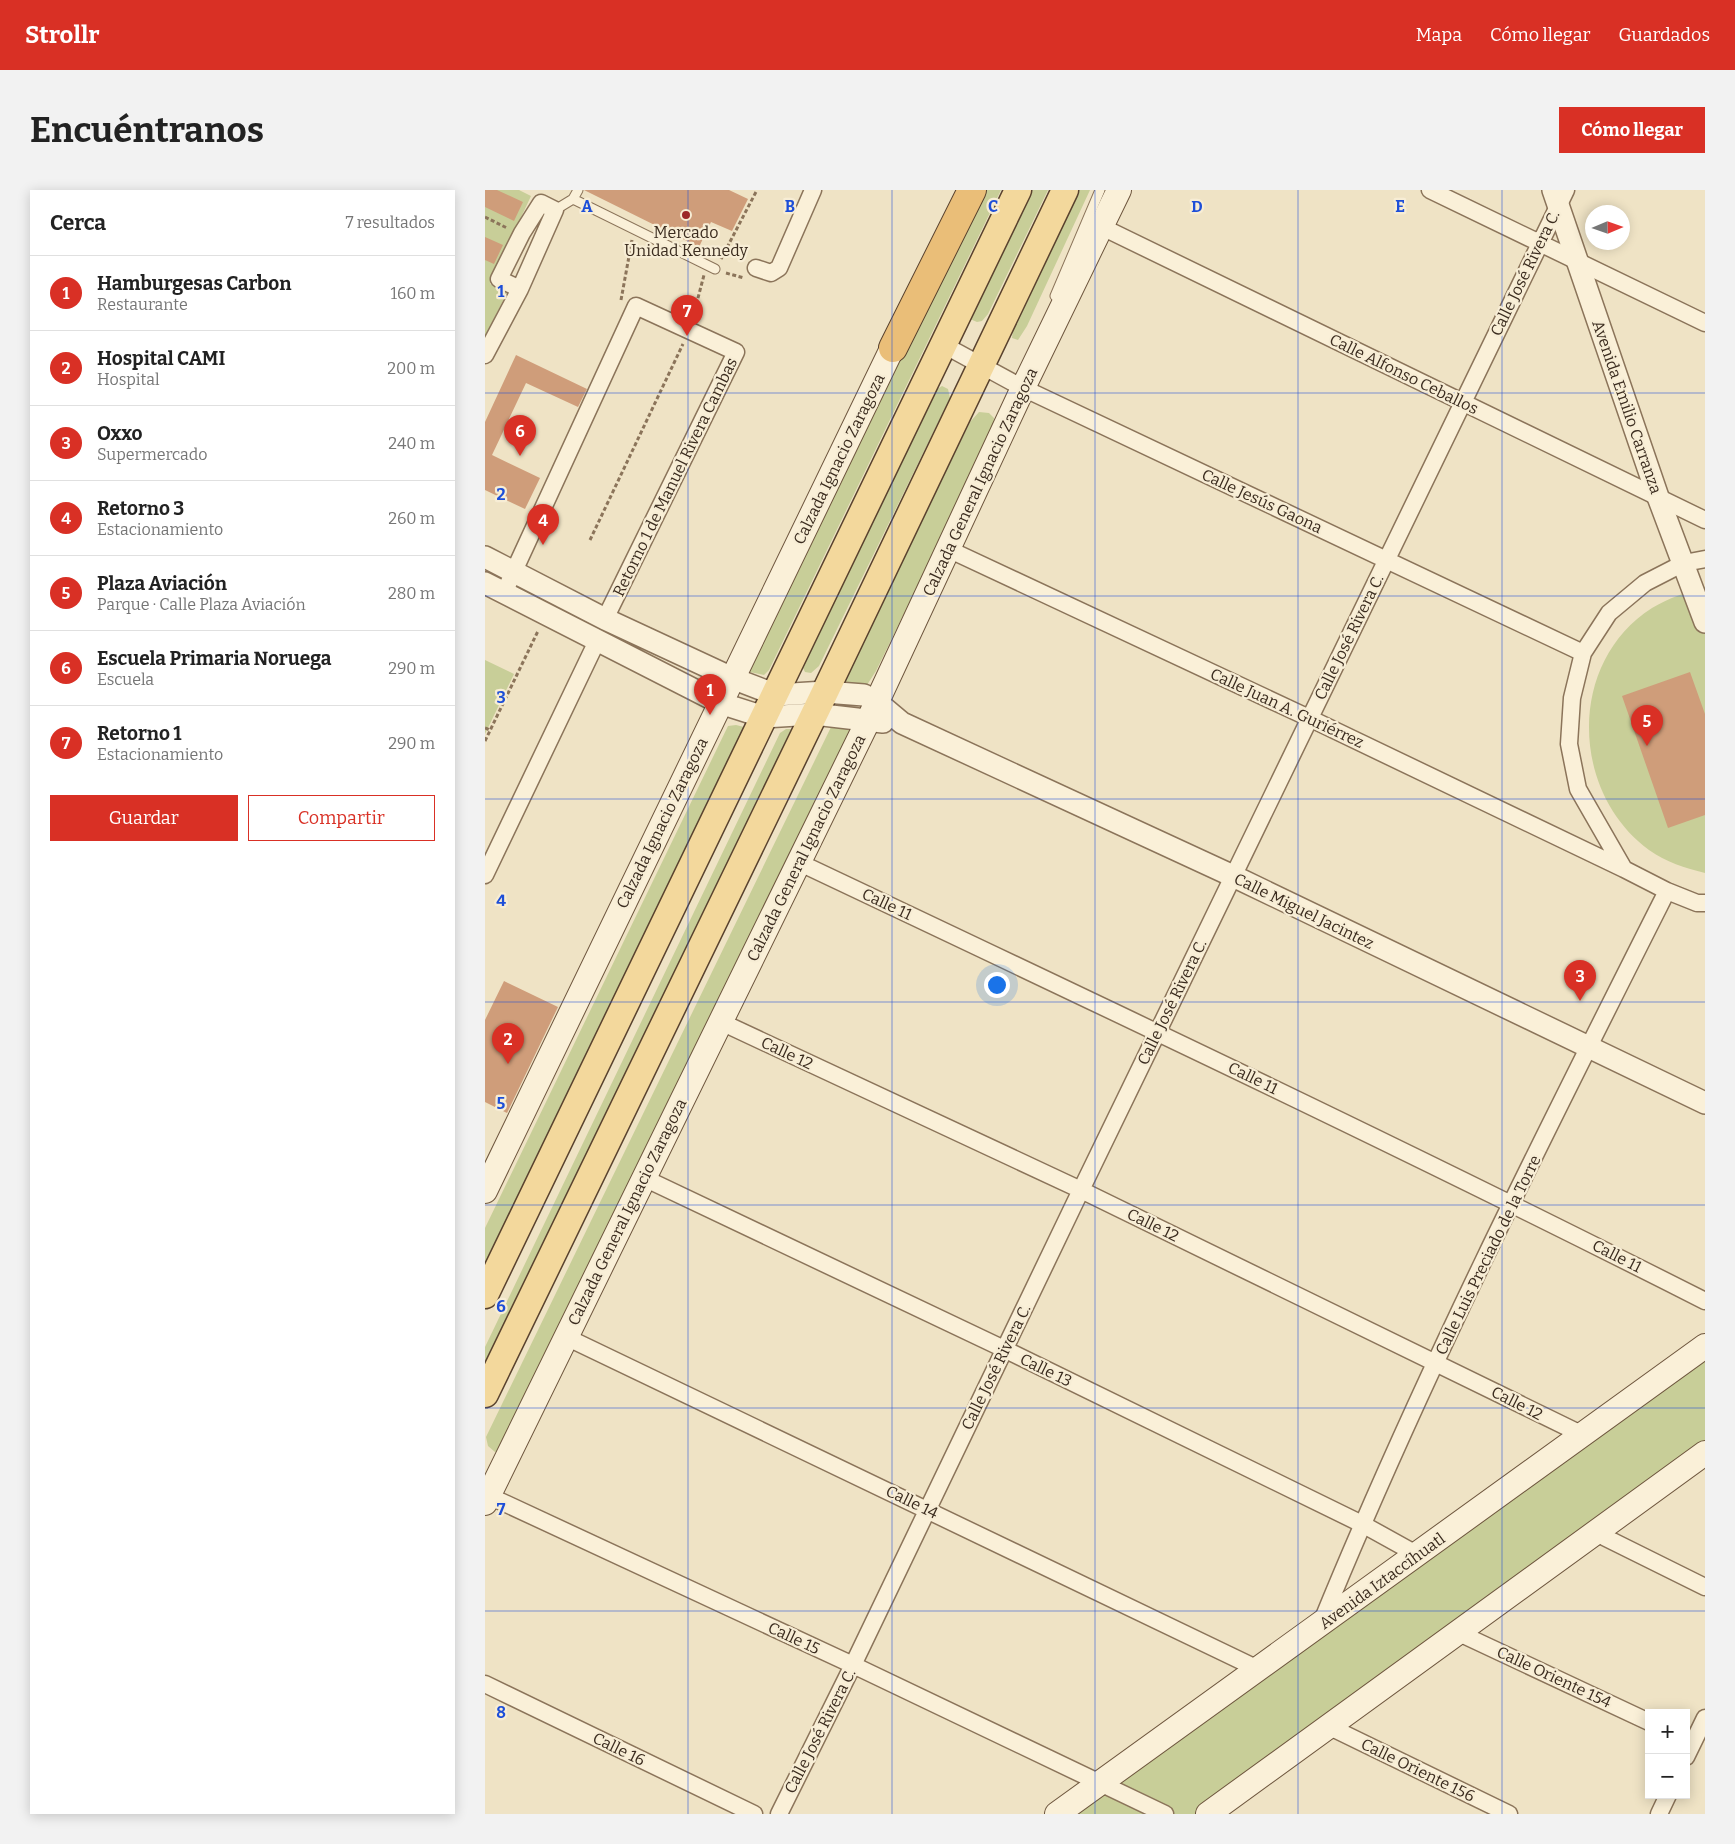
<!DOCTYPE html>
<html lang="es">
<meta charset="utf-8">
<style>
:root{--surface:#fff;--page:#f2f2f2;--text:#222;--muted:#767676;--line:#e0e0e0;--accent:#d93025}
body{margin:0;font-family:Bitter,serif;background:var(--page);color:var(--text)}
.controls{position:absolute;right:15px;bottom:15px;display:grid;overflow:hidden;border-radius:0px;box-shadow:0 2px 12px #0003}
.controls button{width:45px;height:45px;display:grid;place-items:center;padding:0;border:0;border-bottom:1px solid var(--line);background:var(--surface);color:var(--text);font:25px sans-serif}
.compass{position:absolute;left:1100px;top:15px;width:45px;height:45px;border-radius:50%;background:var(--surface);box-shadow:0 2px 12px #0003;rotate:88deg}
.you{position:absolute;left:511px;top:794px;width:18px;height:18px;margin:-12px;border:4px solid #fff;border-radius:50%;background:#1a73e8;box-shadow:0 0 0 8px #1a73e833}
.badge{display:grid;place-items:center;width:32px;height:32px;border-radius:50%;background:var(--accent);color:#fff;font-size:16px;font-weight:700}
.pin{position:absolute;translate:-50% -41px;filter:drop-shadow(0 1px 2px #0008)}
.pin::after{content:'';position:absolute;top:26px;width:18px;height:15px;background:inherit;clip-path:polygon(0 0,100% 0,50% 100%)}
.list{margin:0;padding:0;list-style:none}
h2{display:flex;justify-content:space-between;align-items:center;height:65px;margin:0;padding:0 20px;font-size:21px}
h2 small{font-size:16px;font-weight:400;color:var(--muted)}
.list li{display:grid;grid-template-columns:32px 1fr auto;gap:15px;align-items:center;box-sizing:border-box;height:75px;padding:0 20px;border-top:1px solid var(--line)}
.list b{display:block;font-size:19px;white-space:nowrap}
.list p{margin:0;font-size:16px;white-space:nowrap;color:var(--muted)}
.list em{font-size:16px;font-style:normal;color:var(--muted)}
.actions{display:flex;gap:10px;padding:15px 20px}
.actions a{flex:1;padding:11px 0;border:1px solid var(--accent);border-radius:0px;text-align:center;font-size:18px;color:var(--accent)}
.actions .main{background:var(--accent);color:#fff}
.map{position:relative;flex:none;width:1220px;height:1624px;overflow:hidden;border-radius:0px}
header{display:flex;align-items:center;gap:30px;box-sizing:border-box;height:70px;padding:0 25px;background:var(--accent);color:#fff}
header strong{font-size:24px}
nav{display:flex;gap:28px;margin-inline-start:auto;font-size:18px}
.intro{display:flex;align-items:center;justify-content:space-between;box-sizing:border-box;height:120px;padding:0 30px}
h1{margin:0;font-size:35px}
.button{padding:12px 22px;border-radius:0px;background:var(--accent);color:#fff;font-size:18px;font-weight:700}
main{display:flex;gap:30px;padding:0 30px}
aside{flex:1;background:var(--surface);border-radius:0px;box-shadow:0 2px 12px #0003}
.map>svg:first-child{display:block}
</style>
<header>
<strong>Strollr</strong>
<nav><a>Mapa</a><a>Cómo llegar</a><a>Guardados</a></nav>
</header>
<div class="intro"><h1>Encuéntranos</h1><a class="button">Cómo llegar</a></div>
<main>
<aside>
<h2>Cerca<small>7 resultados</small></h2>
<ul class="list">
<li><span class="badge">1</span><div><b>Hamburgesas Carbon</b><p>Restaurante</p></div><em>160 m</em></li>
<li><span class="badge">2</span><div><b>Hospital CAMI</b><p>Hospital</p></div><em>200 m</em></li>
<li><span class="badge">3</span><div><b>Oxxo</b><p>Supermercado</p></div><em>240 m</em></li>
<li><span class="badge">4</span><div><b>Retorno 3</b><p>Estacionamiento</p></div><em>260 m</em></li>
<li><span class="badge">5</span><div><b>Plaza Aviación</b><p>Parque · Calle Plaza Aviación</p></div><em>280 m</em></li>
<li><span class="badge">6</span><div><b>Escuela Primaria Noruega</b><p>Escuela</p></div><em>290 m</em></li>
<li><span class="badge">7</span><div><b>Retorno 1</b><p>Estacionamiento</p></div><em>290 m</em></li>
</ul>
<div class="actions"><a class="main">Guardar</a><a>Compartir</a></div>
</aside>
<div class="map">
<svg width="1220" height="1624" viewBox="0 0 1220 1624">
<rect width="100%" height="100%" fill="#efe3c5"/>
<path fill="#c8ce98" d="M 0,0 L 34,0 L 46,6 L 5,94 L 22,103 L 0,146 Z
M 489,0 L 516,0 L 284,480 L 279,485 L 260,481 Z
M 545,0 L 563,0 L 503,124 L 497,131 L 492,132 L 485,129 L 485,123 Z
M 594,0 L 605,0 L 542,136 L 533,150 L 527,148 L 528,138 Z
M 457,196 L 463,199 L 465,208 L 334,476 L 326,483 L 320,482 L 317,476 L 449,201 Z
M 494,222 L 504,223 L 509,228 L 508,241 L 391,481 L 380,498 L 361,495 L 361,485 L 485,232 Z
M 1220,397 L 1220,683 C 1200,678 1181,672 1164,660 C 1085,602 1082,472 1167,418 C 1184,408 1201,402 1220,397 Z
M 0,470 L 29,484 L 0,544 Z
M 251,535 L 263,538 L 0,1105 L 0,1038 L 243,536 Z
M 347,535 L 363,538 L 366,547 L 18,1261 L 10,1262 L 3,1256 L 1,1247 Z
M 301,539 L 308,539 L 0,1194 L 0,1157 L 295,543 Z
M 1220,1162 L 1220,1256 L 710,1624 L 587,1624 Z"/>
<path fill="#cf9d7a" d="M 0,0 L 12,0 L 38,12 L 29,31 L 0,17 Z
M 99,0 L 244,0 L 263,9 L 247,41 L 226,32 L 214,57 Z
M 0,47 L 18,55 L 9,74 L 0,70 Z
M 31,165 L 102,199 L 93,217 L 41,193 L 7,265 L 55,288 L 40,319 L 0,300 L 0,232 Z
M 1205,482 L 1220,524 L 1220,625 L 1183,638 L 1137,506 Z
M 19,791 L 73,817 L 22,923 L 0,912 L 0,830 Z"/>
<g fill="none" stroke-linecap="round" stroke-linejoin="round">
<defs>
<path id="service" d="M 88,9 L 230,79
M 70,20 L 88,9 L 93,0
M 570,106 L 615,0"/>
<path id="minor" d="M 945,0 L 1220,133
M 617,37 L 1220,330
M 271,78 L 286,83 L 294,78 L 328,0
M 457,154 L 538,198 L 1098,463
M 0,165 L 35,99 L 70,20 L 56,13 L 37,43 L 14,89 L 35,99
M 463,359 L 824,528 L 1139,679
M 1220,369 L 1199,373 L 1160,393 L 1124,423 L 1098,463 L 1087,508 L 1084,554 L 1093,599 L 1139,679 L 1182,701 L 1212,713 L 1220,713
M 19,403 L 151,116 L 251,162 L 120,429
M 313,672 C 617,816 920,959 1220,1111
M 0,685 L 112,451
M 236,832 L 596,1000 L 1098,1245
M 159,988 L 519,1159 L 877,1334 L 933,1365
M 81,1147 L 773,1479
M 0,1304 L 368,1475 L 680,1624
M 1109,1342 L 1220,1397
M 837,1431 C 939,1182 1061,941 1182,701
M 974,1443 L 1164,1532
M 0,1494 L 269,1624
M 843,1536 L 1024,1624
M 1201,1567 L 1220,1528
M 294,1624 L 368,1475 L 596,1000 L 1081,0
M 1174,1624 L 1183,1605"/>
<path id="tertiary" d="M 1068,0 L 1173,307 L 1220,432
M 0,367 L 120,429 L 247,488 L 291,505 L 340,502 L 379,505 L 392,512 L 417,533 L 748,686 L 1220,913
M 0,393 L 235,513 L 279,527 L 329,524 L 398,532"/>
<path id="secondary" d="M 0,1001 L 416,140
M 0,1313 L 383,531 L 538,198 L 634,0
M 572,1624 L 1220,1156
M 723,1624 L 1220,1263"/>
<path id="primary" d="M 0,1105 L 533,0
M 0,1204 L 340,502 L 580,0"/>
<path id="trunk" d="M 408,158 L 487,0"/>
</defs>
<use href="#service" stroke="#8b745a" stroke-width="11"/>
<use href="#minor" stroke="#8b745a" stroke-width="19"/>
<use href="#tertiary" stroke="#8b745a" stroke-width="24"/>
<use href="#secondary" stroke="#6d553d" stroke-width="26"/>
<use href="#primary" stroke="#59422e" stroke-width="29"/>
<use href="#trunk" stroke="#59422e" stroke-width="30"/>
<path stroke="#8b745a" stroke-width="3" stroke-dasharray="4 2.5" stroke-linecap="butt" d="M 0,27 L 22,38
M 236,69 L 272,0
M 241,83 L 259,88
M 136,110 L 147,50
M 208,127 L 219,85
M 105,350 L 198,154
M 0,538 L 5,540
M 0,551 L 53,441"/>
<use href="#service" stroke="#faf0d8" stroke-width="9"/>
<use href="#minor" stroke="#faf0d8" stroke-width="16"/>
<use href="#tertiary" stroke="#faf0d8" stroke-width="21"/>
<use href="#secondary" stroke="#faf0d8" stroke-width="24"/>
<use href="#primary" stroke="#f3d89c" stroke-width="26"/>
<use href="#trunk" stroke="#eabe78" stroke-width="28"/>
</g>
<path fill="none" stroke="#1d4ed8" stroke-width="1" stroke-opacity="0.55" d="M 203,0 L 203,1624M 407,0 L 407,1624M 610,0 L 610,1624M 813,0 L 813,1624M 1017,0 L 1017,1624M 0,203 L 1220,203M 0,406 L 1220,406M 0,609 L 1220,609M 0,812 L 1220,812M 0,1015 L 1220,1015M 0,1218 L 1220,1218M 0,1421 L 1220,1421"/>
<circle fill="#9c2829" stroke="#f7edd5" stroke-width="2" cx="201" cy="25" r="5"/>
<g text-anchor="middle" dominant-baseline="central" stroke-width="4.5" stroke-linejoin="round" paint-order="stroke">
<g font-size="16" fill="#3b2c1f" stroke="#f7edd5">
<text x="201" y="42">Mercado<tspan x="201" dy="18">Unidad Kennedy</tspan></text>
</g>
<g font-size="16" fill="#3b2c1f" stroke="#f7edd5">
<text transform="translate(1040 83) rotate(-64)">Calle José Rivera C.</text>
<text transform="translate(919 184) rotate(26)">Calle Alfonso Ceballos</text>
<text transform="translate(1142 217) rotate(71)">Avenida Emilio Carranza</text>
<text transform="translate(354 269) rotate(-64)">Calzada Ignacio Zaragoza</text>
<text transform="translate(190 287) rotate(-64)">Retorno 1 de Manuel Rivera Cambas</text>
<text transform="translate(495 292) rotate(-65)">Calzada General Ignacio Zaragoza</text>
<text transform="translate(777 311) rotate(25)">Calle Jesús Gaona</text>
<text transform="translate(864 447) rotate(-64)">Calle José Rivera C.</text>
<text transform="translate(802 518) rotate(25)">Calle Juan A. Guriérrez</text>
<text transform="translate(177 633) rotate(-64)">Calzada Ignacio Zaragoza</text>
<text transform="translate(321 658) rotate(-64)">Calzada General Ignacio Zaragoza</text>
<text transform="translate(402 714) rotate(25)">Calle 11</text>
<text transform="translate(819 721) rotate(26)">Calle Miguel Jacintez</text>
<text transform="translate(687 812) rotate(-64)">Calle José Rivera C.</text>
<text transform="translate(302 863) rotate(25)">Calle 12</text>
<text transform="translate(768 888) rotate(26)">Calle 11</text>
<text transform="translate(142 1022) rotate(-64)">Calzada General Ignacio Zaragoza</text>
<text transform="translate(668 1035) rotate(26)">Calle 12</text>
<text transform="translate(1003 1065) rotate(-64)">Calle Luis Preciado de la Torre</text>
<text transform="translate(1132 1066) rotate(27)">Calle 11</text>
<text transform="translate(511 1177) rotate(-64)">Calle José Rivera C.</text>
<text transform="translate(561 1180) rotate(26)">Calle 13</text>
<text transform="translate(1032 1213) rotate(27)">Calle 12</text>
<text transform="translate(427 1312) rotate(26)">Calle 14</text>
<text transform="translate(897 1391) rotate(-36)">Avenida Iztaccíhuatl</text>
<text transform="translate(309 1448) rotate(25)">Calle 15</text>
<text transform="translate(1069 1487) rotate(25)">Calle Oriente 154</text>
<text transform="translate(335 1541) rotate(-63)">Calle José Rivera C.</text>
<text transform="translate(134 1559) rotate(26)">Calle 16</text>
<text transform="translate(933 1580) rotate(26)">Calle Oriente 156</text>
</g>
</g>
<g font-size="16" text-anchor="middle" font-weight="bold" fill="#1d4ed8" stroke="#f7edd5" stroke-width="4.5" stroke-linejoin="round" paint-order="stroke">
<text x="102" y="22">A</text>
<text x="305" y="22">B</text>
<text x="508" y="22">C</text>
<text x="712" y="22">D</text>
<text x="915" y="22">E</text>
<text x="16" y="107">1</text>
<text x="16" y="310">2</text>
<text x="16" y="513">3</text>
<text x="16" y="716">4</text>
<text x="16" y="919">5</text>
<text x="16" y="1122">6</text>
<text x="16" y="1325">7</text>
<text x="16" y="1528">8</text>
</g>
</svg>
<div class="controls">
<button>+</button>
<button>−</button>
</div>
<svg class="compass" viewBox="-18 -18 36 36"><path d="M0-13l5 13h-10z" fill="#e53935"/><path d="M0 13l5-13h-10z" fill="#767676"/></svg>
<div class="you"></div>
<div class="pin badge" style="left:225px;top:525px">1</div>
<div class="pin badge" style="left:23px;top:874px">2</div>
<div class="pin badge" style="left:1095px;top:811px">3</div>
<div class="pin badge" style="left:58px;top:355px">4</div>
<div class="pin badge" style="left:1162px;top:556px">5</div>
<div class="pin badge" style="left:35px;top:266px">6</div>
<div class="pin badge" style="left:202px;top:146px">7</div>
</div>
</main>
